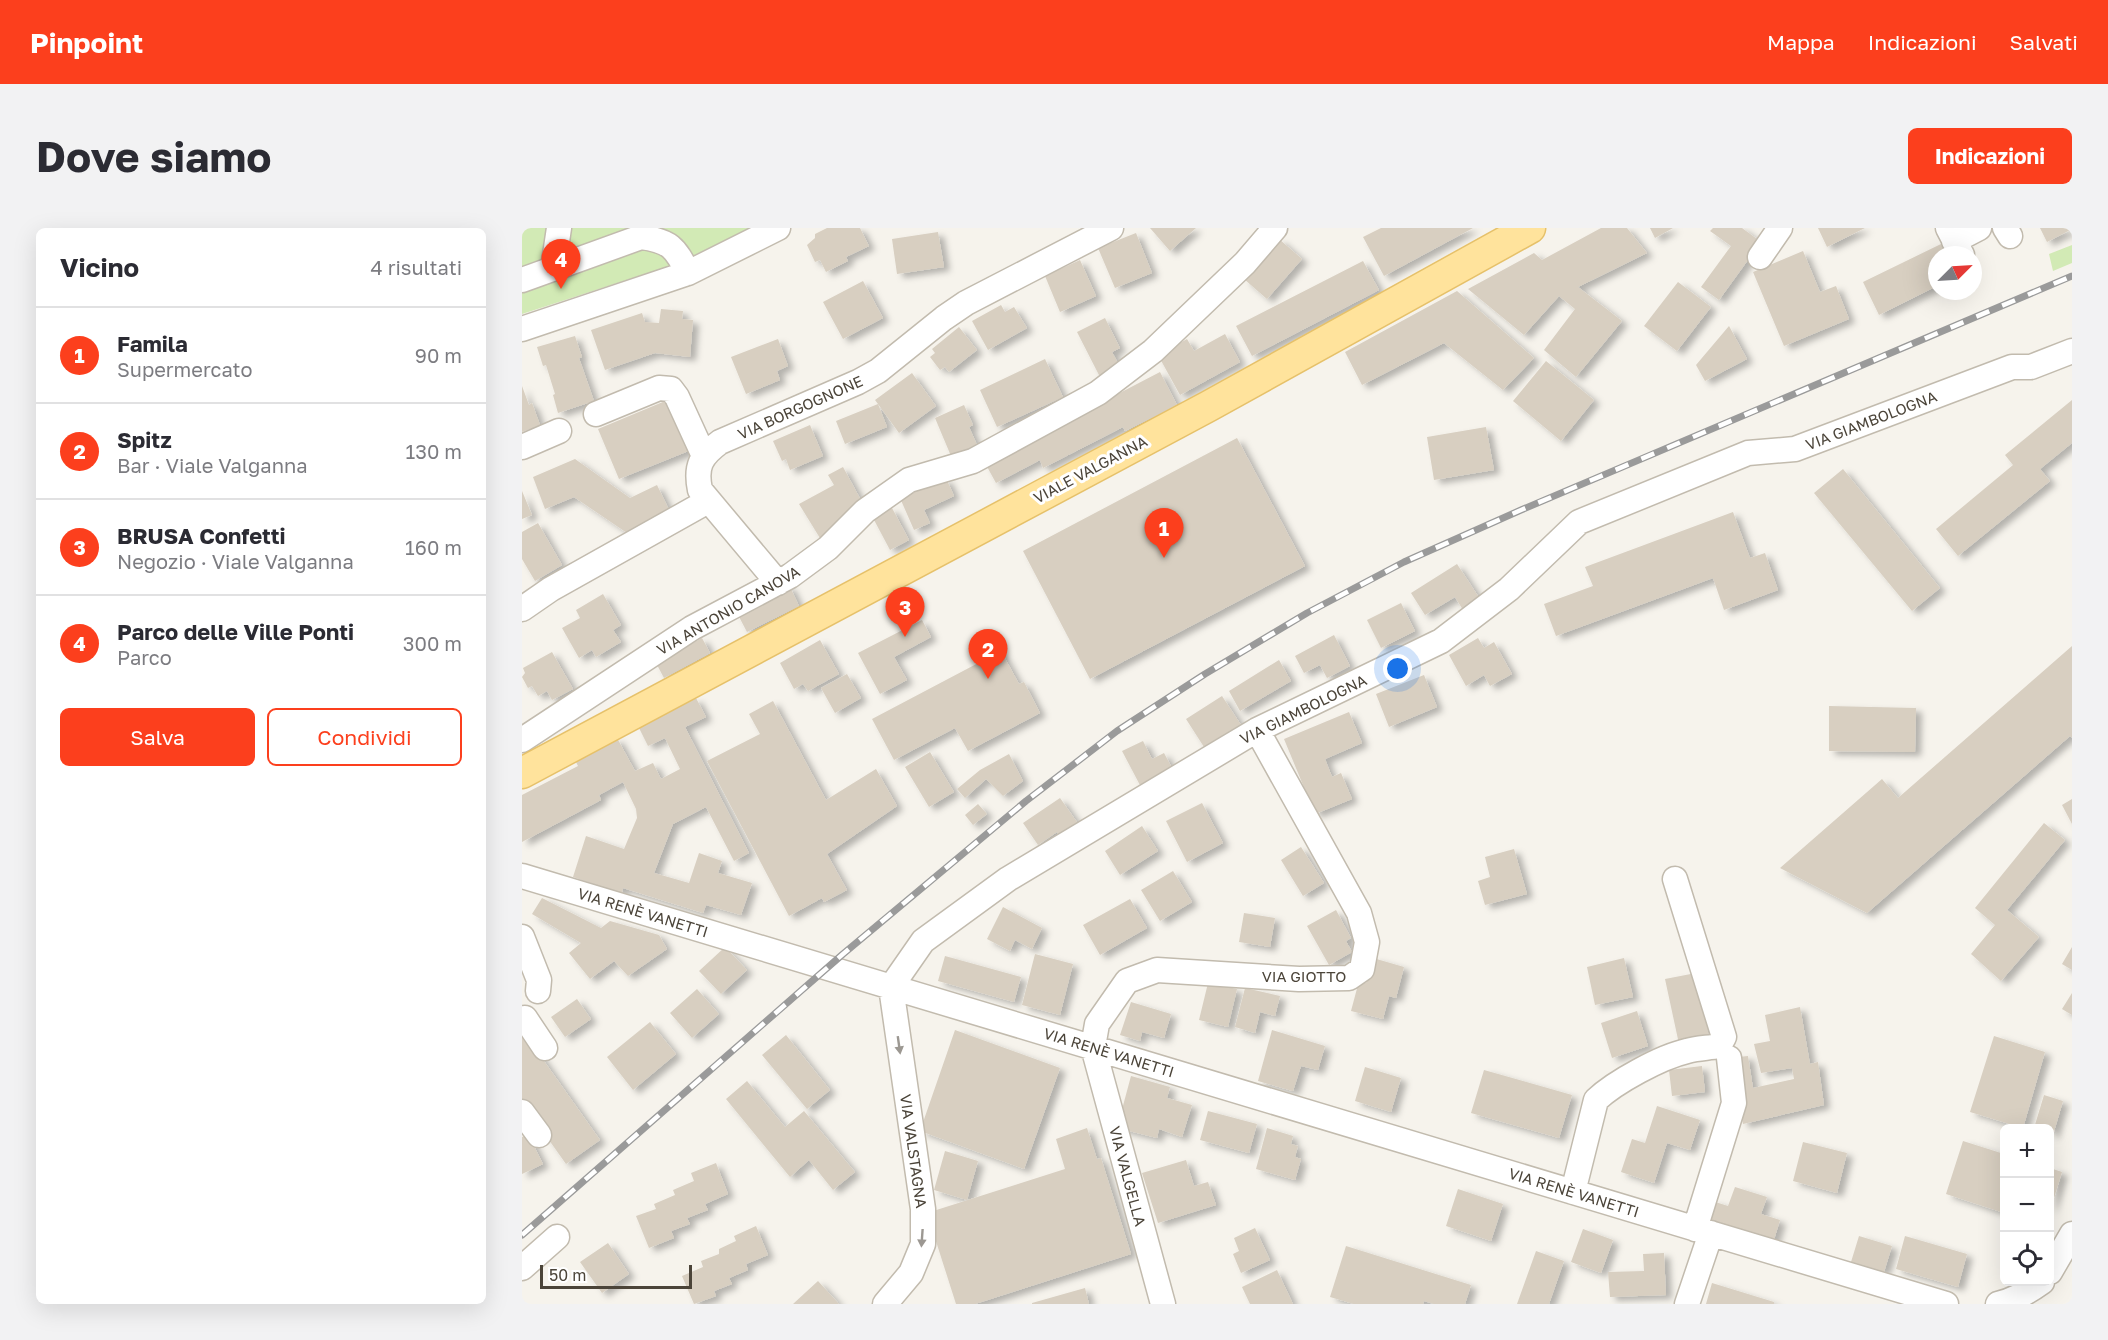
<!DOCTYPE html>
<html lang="it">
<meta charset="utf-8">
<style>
:root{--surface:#fff;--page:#f2f2f3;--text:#2b2b33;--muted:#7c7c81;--line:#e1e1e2;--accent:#fc3f1d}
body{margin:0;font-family:"Golos Text",sans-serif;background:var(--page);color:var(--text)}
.controls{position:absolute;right:18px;bottom:18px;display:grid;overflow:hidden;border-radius:9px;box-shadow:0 6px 24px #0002}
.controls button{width:54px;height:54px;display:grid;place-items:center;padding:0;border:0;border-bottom:2px solid var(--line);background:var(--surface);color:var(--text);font:30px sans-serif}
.compass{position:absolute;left:1406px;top:18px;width:54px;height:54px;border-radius:50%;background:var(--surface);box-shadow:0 6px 24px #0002;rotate:66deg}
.scale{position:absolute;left:18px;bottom:15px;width:152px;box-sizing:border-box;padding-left:6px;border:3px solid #4b4439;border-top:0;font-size:16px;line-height:21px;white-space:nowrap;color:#4b4439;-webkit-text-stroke:4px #fff;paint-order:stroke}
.you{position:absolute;left:876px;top:441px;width:21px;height:21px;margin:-15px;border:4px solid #fff;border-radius:50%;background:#1a73e8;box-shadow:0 0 0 9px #1a73e833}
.badge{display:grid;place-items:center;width:39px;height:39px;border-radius:50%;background:var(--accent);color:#fff;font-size:20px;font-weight:700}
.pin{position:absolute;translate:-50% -50px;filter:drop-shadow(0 2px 3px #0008)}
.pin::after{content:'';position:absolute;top:32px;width:21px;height:18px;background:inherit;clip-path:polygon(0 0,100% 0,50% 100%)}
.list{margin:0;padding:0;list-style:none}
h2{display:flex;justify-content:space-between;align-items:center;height:78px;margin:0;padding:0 24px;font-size:26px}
h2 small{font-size:20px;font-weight:400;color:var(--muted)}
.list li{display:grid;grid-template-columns:39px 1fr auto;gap:18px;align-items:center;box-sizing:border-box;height:96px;padding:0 24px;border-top:2px solid var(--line)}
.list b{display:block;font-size:22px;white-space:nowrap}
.list p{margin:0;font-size:20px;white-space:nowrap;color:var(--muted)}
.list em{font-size:20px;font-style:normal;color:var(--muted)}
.actions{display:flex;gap:12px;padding:18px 24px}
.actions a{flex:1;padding:14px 0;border:2px solid var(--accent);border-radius:9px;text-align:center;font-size:21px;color:var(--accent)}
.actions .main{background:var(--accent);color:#fff}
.icon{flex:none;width:33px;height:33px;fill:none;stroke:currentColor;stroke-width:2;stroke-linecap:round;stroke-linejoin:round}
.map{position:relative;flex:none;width:1550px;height:1076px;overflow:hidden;border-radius:9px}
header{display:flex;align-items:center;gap:36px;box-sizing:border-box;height:84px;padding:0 30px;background:var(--accent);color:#fff}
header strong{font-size:28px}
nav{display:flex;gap:33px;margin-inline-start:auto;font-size:21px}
.intro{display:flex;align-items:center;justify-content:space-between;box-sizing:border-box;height:144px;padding:0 36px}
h1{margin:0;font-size:42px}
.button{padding:15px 27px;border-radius:9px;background:var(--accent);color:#fff;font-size:21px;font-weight:700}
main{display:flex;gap:36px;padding:0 36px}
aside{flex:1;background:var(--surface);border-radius:9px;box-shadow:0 6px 24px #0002}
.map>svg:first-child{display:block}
</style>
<header>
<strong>Pinpoint</strong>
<nav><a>Mappa</a><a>Indicazioni</a><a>Salvati</a></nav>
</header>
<div class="intro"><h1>Dove siamo</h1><a class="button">Indicazioni</a></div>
<main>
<aside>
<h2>Vicino<small>4 risultati</small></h2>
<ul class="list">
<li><span class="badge">1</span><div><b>Famila</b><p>Supermercato</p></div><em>90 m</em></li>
<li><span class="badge">2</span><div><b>Spitz</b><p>Bar · Viale Valganna</p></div><em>130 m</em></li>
<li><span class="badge">3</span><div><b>BRUSA Confetti</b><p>Negozio · Viale Valganna</p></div><em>160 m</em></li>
<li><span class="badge">4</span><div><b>Parco delle Ville Ponti</b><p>Parco</p></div><em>300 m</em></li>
</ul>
<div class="actions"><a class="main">Salva</a><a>Condividi</a></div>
</aside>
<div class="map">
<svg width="1550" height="1076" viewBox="0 0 1550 1076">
<defs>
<filter id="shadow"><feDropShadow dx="6" dy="4" stdDeviation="3" flood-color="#0004"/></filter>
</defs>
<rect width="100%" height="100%" fill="#f6f3ec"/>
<path fill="#d2eab5" d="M 0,0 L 228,0 L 154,36 L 0,86 Z
M 1550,17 L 1550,35 L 1531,43 L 1527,26 Z"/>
<path fill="#d8cfc1" filter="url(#shadow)" d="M 305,0 L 338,0 L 347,18 L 324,29 L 326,33 L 304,44 L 298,32 L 293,34 L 285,17 L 293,10 L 293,6 Z
M 628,0 L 674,0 L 648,23 Z
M 859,0 L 951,0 L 862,48 L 841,9 Z
M 1079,0 L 1105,0 L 1125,25 L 1056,59 L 1100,93 L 1054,149 L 1022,122 L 1053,81 L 1037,68 L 1002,107 L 946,61 L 1012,25 L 1020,32 Z
M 1128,0 L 1151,0 L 1133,10 Z
M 1191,0 L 1220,0 L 1239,14 L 1197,72 L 1179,59 L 1209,18 L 1188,3 Z
M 1296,0 L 1343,0 L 1305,19 Z
M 1518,0 L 1550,0 L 1550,1 L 1525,14 Z
M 416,4 L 422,39 L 375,46 L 370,11 Z
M 614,5 L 630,45 L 593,60 L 576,20 Z
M 757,11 L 780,31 L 745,71 L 722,51 Z
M 1419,16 L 1424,27 L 1415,27 L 1415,58 L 1357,87 L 1341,54 Z
M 1281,23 L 1298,64 L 1314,58 L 1327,91 L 1262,118 L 1231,44 Z
M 558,32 L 574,68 L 538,84 L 523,48 Z
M 841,33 L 857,62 L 730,128 L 714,98 Z
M 341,53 L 361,90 L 321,111 L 301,74 Z
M 1156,54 L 1189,79 L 1155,123 L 1122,98 Z
M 935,63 L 1012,130 L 981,162 L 922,115 L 840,157 L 823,124 Z
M 479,77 L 483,84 L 492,79 L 505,100 L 466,122 L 450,93 Z
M 139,81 L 161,83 L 160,91 L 171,92 L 168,129 L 133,125 L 83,142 L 69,102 L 120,85 L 123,94 L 137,95 Z
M 583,90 L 598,120 L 590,124 L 598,139 L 578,149 L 555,104 Z
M 1207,98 L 1225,131 L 1183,153 L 1174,137 Z
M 437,99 L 455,122 L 427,144 L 423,139 L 418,142 L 408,129 L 413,125 L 410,121 Z
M 703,106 L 718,134 L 658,167 L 636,127 L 665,111 L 672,123 Z
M 53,108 L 60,129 L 57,130 L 72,173 L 36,185 L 31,167 L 33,166 L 24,137 L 21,138 L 15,119 Z
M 256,111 L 266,138 L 255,143 L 258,152 L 224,166 L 209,129 Z
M 523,131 L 541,169 L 475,199 L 458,162 Z
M 1024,133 L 1072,172 L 1039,213 L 991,173 Z
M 638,144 L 655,177 L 603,203 L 601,199 L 521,240 L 518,232 L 474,255 L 463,235 Z
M 390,145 L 414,178 L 377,205 L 356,176 L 365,199 L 323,216 L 314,193 L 356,176 L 353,172 Z
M 0,158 L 7,177 L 10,175 L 18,197 L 0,204 Z
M 148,171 L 169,222 L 97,251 L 76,201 Z
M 1550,172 L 1550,215 L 1518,241 L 1528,253 L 1436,328 L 1414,301 L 1491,237 L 1483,227 Z
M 442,177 L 451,197 L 447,199 L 455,217 L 429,228 L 413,190 Z
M 288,197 L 301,228 L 268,242 L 264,231 L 260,233 L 251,213 Z
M 964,199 L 972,242 L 912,252 L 905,209 Z
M 715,210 L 783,338 L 568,451 L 501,323 Z
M 53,231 L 108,270 L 135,257 L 150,288 L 111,309 L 52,269 L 23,281 L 11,249 Z
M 321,239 L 341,276 L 301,315 L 277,276 L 312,257 L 306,247 Z
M 1321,241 L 1418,360 L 1390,383 L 1292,265 Z
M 424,250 L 432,268 L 402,282 L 408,295 L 392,302 L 378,270 Z
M 0,263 L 10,287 L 0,291 Z
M 370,280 L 387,312 L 368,322 L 351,290 Z
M 1211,284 L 1228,330 L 1243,325 L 1256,362 L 1202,382 L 1191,350 L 1034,408 L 1022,376 L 1071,358 L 1063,339 Z
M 16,295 L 40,337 L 13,353 L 0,331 L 0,304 Z
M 935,336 L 958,371 L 941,382 L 933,369 L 903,387 L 889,365 Z
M 267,357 L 277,378 L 225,404 L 214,383 Z
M 81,366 L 99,397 L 91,402 L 99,414 L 74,429 L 70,422 L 57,430 L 40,400 L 58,390 L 54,382 Z
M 879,375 L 893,403 L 859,420 L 845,392 Z
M 400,392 L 409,409 L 372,429 L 385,452 L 358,466 L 336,425 Z
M 812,407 L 828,438 L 805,450 L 798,437 L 782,445 L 773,428 Z
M 180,410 L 188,425 L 142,450 L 134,435 Z
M 956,410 L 962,420 L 972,414 L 990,446 L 968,458 L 962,447 L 944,458 L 927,427 Z
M 298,412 L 317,446 L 286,463 L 281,456 L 272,461 L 258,435 Z
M 1550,418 L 1550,510 L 1548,508 L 1345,685 L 1258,640 L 1360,551 L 1376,570 Z
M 479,423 L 497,456 L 502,454 L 518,485 L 446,523 L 433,500 L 372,532 L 350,491 Z
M 30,424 L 51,461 L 30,472 L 25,463 L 16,468 L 10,458 L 6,460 L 0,449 L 3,445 L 1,440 Z
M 757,432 L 769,453 L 718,483 L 707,463 Z
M 325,446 L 339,470 L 313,485 L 299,460 Z
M 902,447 L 915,479 L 867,499 L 854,466 Z
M 700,468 L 719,497 L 682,519 L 664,491 Z
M 174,470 L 184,489 L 163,499 L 227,625 L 212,633 L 184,579 L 151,596 L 132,645 L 167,655 L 177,625 L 200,633 L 196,645 L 230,655 L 219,687 L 184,677 L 181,685 L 101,660 L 100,665 L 51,649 L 64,608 L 102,621 L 115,590 L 114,581 L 101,554 L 77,567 L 79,572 L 0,614 L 0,567 L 56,538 L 53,532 L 95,510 L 113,543 L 131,535 L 139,551 L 158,541 L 143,510 L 126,518 L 117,500 Z
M 251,473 L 304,572 L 354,541 L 375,578 L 305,626 L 325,662 L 302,674 L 300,670 L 267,688 L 185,533 L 238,506 L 227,486 Z
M 1307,478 L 1394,480 L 1393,524 L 1307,523 Z
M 827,484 L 840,515 L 803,531 L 810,549 L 819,545 L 830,571 L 793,586 L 762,511 Z
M 621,513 L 630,531 L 642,525 L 651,542 L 619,559 L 600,523 Z
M 408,524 L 432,564 L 407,579 L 383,539 Z
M 487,526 L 501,553 L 481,568 L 464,551 L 443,570 L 435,561 L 458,542 Z
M 538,570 L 557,597 L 538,609 L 535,604 L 516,617 L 501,595 Z
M 1550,571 L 1550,596 L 1540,577 Z
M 680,575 L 701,615 L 665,634 L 644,593 Z
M 456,576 L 465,586 L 451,597 L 443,587 Z
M 1522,595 L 1543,612 L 1485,682 L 1517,709 L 1479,753 L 1449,726 L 1473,697 L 1453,680 Z
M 620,598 L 636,623 L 598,647 L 583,623 Z
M 779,619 L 802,655 L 781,668 L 759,632 Z
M 992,621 L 1005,666 L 963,677 L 956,653 L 968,649 L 963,629 Z
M 651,643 L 670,674 L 638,693 L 619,662 Z
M 20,670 L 79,700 L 88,693 L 137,707 L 145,721 L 106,748 L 92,733 L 68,751 L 47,725 L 59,715 L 10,686 Z
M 608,671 L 625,700 L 578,727 L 561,697 Z
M 481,679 L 520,700 L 510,721 L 493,712 L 488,723 L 465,711 Z
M 814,682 L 829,710 L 824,713 L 830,724 L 807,737 L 785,698 Z
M 722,685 L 753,690 L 748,719 L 717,714 Z
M 203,719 L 225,742 L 199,766 L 177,743 Z
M 1550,719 L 1550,742 L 1540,736 Z
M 513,726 L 551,736 L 538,787 L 500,777 Z
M 423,728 L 499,749 L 492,774 L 416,753 Z
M 851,730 L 882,739 L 874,770 L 867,768 L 861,791 L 829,783 L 837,753 L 844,755 Z
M 1102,730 L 1111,769 L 1073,777 L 1065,739 Z
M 1174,745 L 1187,809 L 1157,816 L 1143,751 Z
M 686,755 L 715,761 L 706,799 L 677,792 Z
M 723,760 L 758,768 L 753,788 L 738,784 L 733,805 L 713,799 Z
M 175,761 L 197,786 L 170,810 L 148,785 Z
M 1550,765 L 1550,787 L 1540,781 Z
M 55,771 L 69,791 L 43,809 L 29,789 Z
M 609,774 L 649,786 L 642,810 L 620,804 L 618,813 L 598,807 Z
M 1278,779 L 1288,836 L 1296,834 L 1302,877 L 1221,896 L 1207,830 L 1226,828 L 1231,860 L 1272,851 L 1270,840 L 1239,845 L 1232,816 L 1248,813 L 1243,787 Z
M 1115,783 L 1126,818 L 1090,830 L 1079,795 Z
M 128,794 L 154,826 L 111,862 L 85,829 Z
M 0,802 L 78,912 L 44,936 L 0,874 Z
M 433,802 L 538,840 L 502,941 L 398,903 Z
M 750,802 L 803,818 L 796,842 L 779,838 L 771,863 L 736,853 Z
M 264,807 L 308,862 L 285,881 L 240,827 Z
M 1472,808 L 1523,824 L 1501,900 L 1448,884 Z
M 1180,838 L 1183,864 L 1150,868 L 1147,842 Z
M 843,839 L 879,850 L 869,884 L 833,873 Z
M 962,842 L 1050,867 L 1037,910 L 949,885 Z
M 609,848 L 648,859 L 645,870 L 670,877 L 660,909 L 637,901 L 635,910 L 595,900 Z
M 225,853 L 263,899 L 282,883 L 333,944 L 311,962 L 287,932 L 268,949 L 204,871 Z
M 1522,867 L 1541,873 L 1531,907 L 1528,906 L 1528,900 L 1512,900 Z
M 1135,878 L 1178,892 L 1168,922 L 1145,915 L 1132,955 L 1099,944 L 1110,911 L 1123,915 Z
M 686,883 L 735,896 L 727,925 L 678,912 Z
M 565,900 L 575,931 L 579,930 L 609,1026 L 453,1076 L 434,1076 L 405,985 L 543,941 L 534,911 Z
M 745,900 L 771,908 L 769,916 L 776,918 L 773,929 L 779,931 L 773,952 L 734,941 Z
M 6,906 L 21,936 L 0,946 L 0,909 Z
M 1441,913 L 1482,926 L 1482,985 L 1424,966 Z
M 1281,914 L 1325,925 L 1315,965 L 1271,953 Z
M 423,923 L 456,933 L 445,972 L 412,962 Z
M 664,932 L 672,958 L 686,954 L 694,977 L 636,995 L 620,945 Z
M 194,935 L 206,966 L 183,976 L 186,982 L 165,990 L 168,996 L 149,1003 L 152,1010 L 127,1020 L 114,988 L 134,981 L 132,976 L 153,967 L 151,962 L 172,953 L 169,945 Z
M 1528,940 L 1540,944 L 1528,983 Z
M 1213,959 L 1245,969 L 1239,986 L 1258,992 L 1251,1015 L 1184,993 L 1190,973 L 1206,978 Z
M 936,961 L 981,976 L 969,1013 L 924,998 Z
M 234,998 L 246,1027 L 224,1036 L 226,1042 L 207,1050 L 210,1056 L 192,1063 L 194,1068 L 172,1076 L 160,1048 L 181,1039 L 179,1033 L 197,1026 L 197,1021 L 214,1013 L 212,1008 Z
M 733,1000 L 748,1032 L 719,1045 L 711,1026 L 717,1023 L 712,1010 Z
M 1061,1001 L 1091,1012 L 1079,1045 L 1049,1034 Z
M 1337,1008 L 1370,1018 L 1362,1044 L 1329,1034 Z
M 1383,1008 L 1445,1026 L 1436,1059 L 1374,1041 Z
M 86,1015 L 107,1046 L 80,1065 L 58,1034 Z
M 824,1018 L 949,1057 L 943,1076 L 912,1076 L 902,1073 L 901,1076 L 832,1076 L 808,1069 Z
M 1014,1023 L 1042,1033 L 1027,1076 L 995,1076 Z
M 1142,1025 L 1144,1067 L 1088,1069 L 1086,1044 L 1122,1043 L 1121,1026 Z
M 755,1042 L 771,1076 L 728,1076 L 720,1059 Z
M 296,1053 L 317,1076 L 271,1076 Z
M 1190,1055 L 1252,1074 L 1252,1076 L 1184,1076 Z
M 563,1060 L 567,1076 L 510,1076 L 510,1075 Z"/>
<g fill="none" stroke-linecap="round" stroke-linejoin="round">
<defs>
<path id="minor" d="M 1426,0 L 1440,27
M 1483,0 L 1488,8
M 1432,13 L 1457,0
M 1238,29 L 1258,0
M 31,40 L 37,0
M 0,52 L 119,9 C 148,13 153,19 166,45
M 0,101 L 166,45 L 256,0
M 74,186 L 137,160 L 149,161 L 155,169 L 182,228
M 0,219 L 37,203
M 256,355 L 178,262 C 173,238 179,228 198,214 L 336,154 L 356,143 L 422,90 L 444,75 L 589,0
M 0,381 L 29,361 L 186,273
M 0,512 L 170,400 L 268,348 L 306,320 L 343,283 L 387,252 L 451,233 L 576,165 L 631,123 L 723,35 L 753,0
M 0,648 L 1424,1076
M 0,709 L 17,752 L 16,763
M 0,792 L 3,790 L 23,820
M 0,884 L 17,907
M 1051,964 L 1074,872 C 1093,854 1139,829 1165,823 C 1175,820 1186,820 1197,818 L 1202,809 L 1153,651
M 1173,1001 L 1212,875 L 1207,830
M 0,1040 L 35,1009
M 1528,1044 L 1550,1006
M 363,1076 L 389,1045 L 401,1016 L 401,981 L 369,759 L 401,713 L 486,651 L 735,502 L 919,413 L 987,361 L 1057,294 L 1226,225 L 1273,221 L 1490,139 L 1509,139 L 1550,123
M 641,1076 L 571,819 L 575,796 L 605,753 L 635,742 L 777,751 L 827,750 L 840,741 L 845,714 L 837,685 L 735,502
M 1165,1076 L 1189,1005
M 1476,1076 C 1493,1072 1506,1064 1520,1054"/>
<path id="major" d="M 0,545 L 687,178 L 1008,0"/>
</defs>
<use href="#minor" stroke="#c2bbae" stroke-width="27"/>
<use href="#major" stroke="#e6c16a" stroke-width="33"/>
<use href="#minor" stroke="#fff" stroke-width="24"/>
<use href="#major" stroke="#ffe39c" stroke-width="30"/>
<defs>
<path id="rail" d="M 0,1007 L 321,726 L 504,573 L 595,503 L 683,446 L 785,385 L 882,334 L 999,282 L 1550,48"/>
</defs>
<use href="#rail" stroke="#9a9a9a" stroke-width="7"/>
<use href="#rail" stroke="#fff" stroke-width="4.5" stroke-dasharray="14" stroke-linecap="butt"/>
</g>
<defs><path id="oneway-solid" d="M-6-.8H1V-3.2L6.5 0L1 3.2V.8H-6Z" transform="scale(1.5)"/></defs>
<g fill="#9c9892">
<use href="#oneway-solid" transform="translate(377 817) rotate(82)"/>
<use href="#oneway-solid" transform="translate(400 1010) rotate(94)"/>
</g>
<g text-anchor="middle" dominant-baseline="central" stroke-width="6" stroke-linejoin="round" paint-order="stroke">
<g font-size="15" fill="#4b4439" stroke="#fff">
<text transform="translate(278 179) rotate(-24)">VIA BORGOGNONE</text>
<text transform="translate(1349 192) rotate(-21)">VIA GIAMBOLOGNA</text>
<text transform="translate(568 241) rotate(-28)">VIALE VALGANNA</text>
<text transform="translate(206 382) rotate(-30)">VIA ANTONIO CANOVA</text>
<text transform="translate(781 481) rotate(-26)">VIA GIAMBOLOGNA</text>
<text transform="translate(121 684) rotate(17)">VIA RENÈ VANETTI</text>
<text x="782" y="748">VIA GIOTTO</text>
<text transform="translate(587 824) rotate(17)">VIA RENÈ VANETTI</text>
<text transform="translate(392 923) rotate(82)">VIA VALSTAGNA</text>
<text transform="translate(606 948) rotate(75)">VIA VALGELLA</text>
<text transform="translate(1052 964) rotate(17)">VIA RENÈ VANETTI</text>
</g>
</g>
</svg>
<div class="controls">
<button>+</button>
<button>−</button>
<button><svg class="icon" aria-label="locate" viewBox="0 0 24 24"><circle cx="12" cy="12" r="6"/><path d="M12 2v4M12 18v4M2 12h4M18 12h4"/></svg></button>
</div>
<svg class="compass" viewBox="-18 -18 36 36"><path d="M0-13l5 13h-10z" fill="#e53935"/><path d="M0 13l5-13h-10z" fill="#7c7c81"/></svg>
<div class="scale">50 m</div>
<div class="you"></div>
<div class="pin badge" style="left:642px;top:330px">1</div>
<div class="pin badge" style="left:466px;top:451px">2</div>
<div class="pin badge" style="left:383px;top:409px">3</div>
<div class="pin badge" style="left:39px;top:61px">4</div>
</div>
</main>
